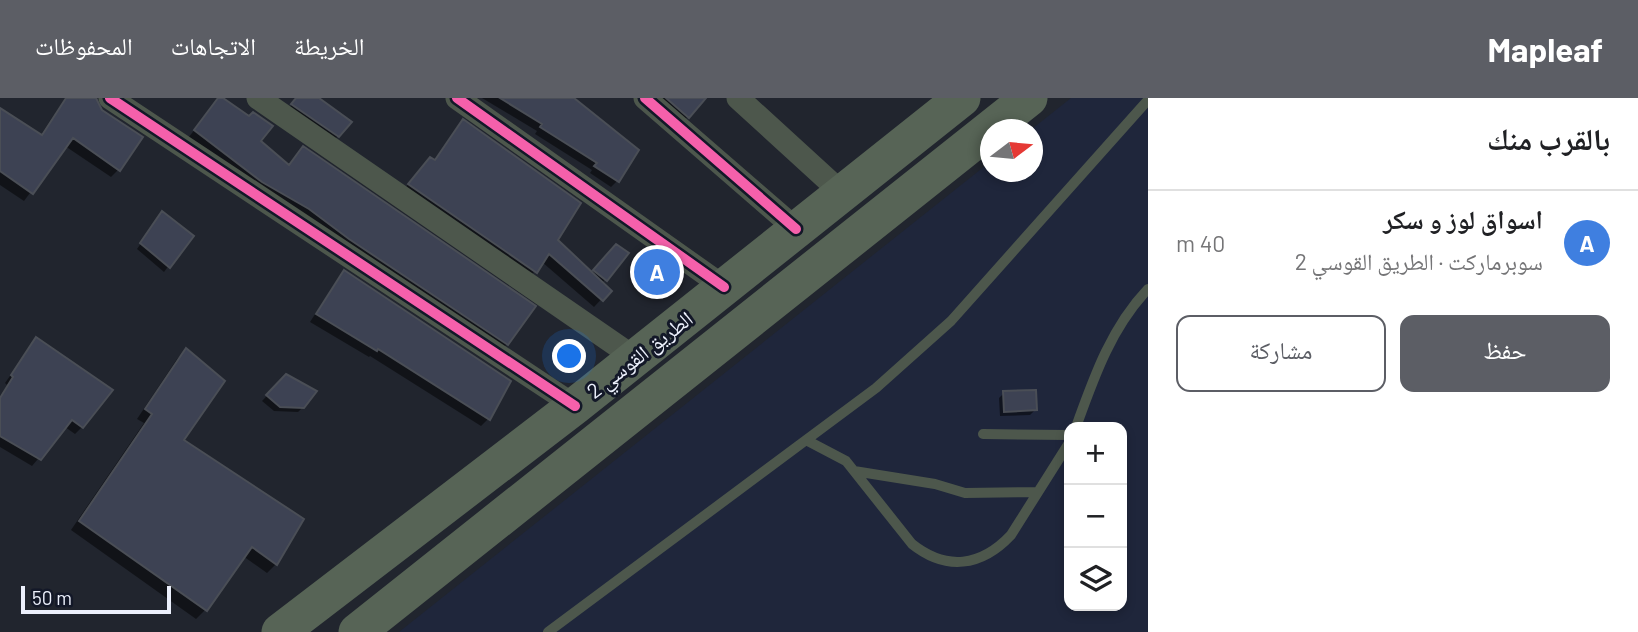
<!DOCTYPE html>
<html lang="ar">
<meta charset="utf-8">
<style>
:root{--surface:#fff;--page:#f2f2f2;--text:#202124;--muted:#757577;--line:#e0e0e0;--accent:#5c5e65}
body{margin:0;font-family:Barlow,"Noto Naskh Arabic",sans-serif;background:var(--page);color:var(--text);direction:rtl}
.controls{position:absolute;right:21px;bottom:21px;display:grid;overflow:hidden;border-radius:14px;box-shadow:0 4px 10px #0003}
.controls button{width:63px;height:63px;display:grid;place-items:center;padding:0;border:0;border-bottom:2px solid var(--line);background:var(--surface);color:var(--text);font:35px sans-serif}
.compass{position:absolute;left:980px;top:21px;width:63px;height:63px;border-radius:50%;background:var(--surface);box-shadow:0 4px 10px #0003;rotate:74deg}
.scale{position:absolute;left:21px;bottom:18px;width:150px;box-sizing:border-box;padding-left:7px;border:4px solid #ecf0fc;border-top:0;font-size:19px;line-height:24px;white-space:nowrap;color:#ecf0fc;-webkit-text-stroke:5px #131828;paint-order:stroke}
.you{position:absolute;left:570px;top:259px;width:24px;height:24px;margin:-18px;border:5px solid #fff;border-radius:50%;background:#1a73e8;box-shadow:0 0 0 10px #1a73e833}
.badge{display:grid;place-items:center;width:46px;height:46px;border-radius:50%;background:var(--accent);color:#fff;font-size:23px;font-weight:700}
.pin{position:absolute;translate:-50% -50%;border:4px solid #fff;box-shadow:0 2px 7px #0006}
.list{margin:0;padding:0;list-style:none}
h2{display:flex;justify-content:space-between;align-items:center;height:91px;margin:0;padding:0 28px;font-size:30px}
h2 small{font-size:23px;font-weight:400;color:var(--muted)}
.list li{display:grid;grid-template-columns:46px 1fr auto;gap:21px;align-items:center;box-sizing:border-box;height:105px;padding:0 28px;border-top:2px solid var(--line)}
.list b{display:block;font-size:26px;white-space:nowrap}
.list p{margin:0;font-size:23px;white-space:nowrap;color:var(--muted)}
.list em{font-size:23px;font-style:normal;color:var(--muted)}
.actions{display:flex;gap:14px;padding:21px 28px}
.actions a{flex:1;padding:16px 0;border:2px solid var(--accent);border-radius:14px;text-align:center;font-size:24px;color:var(--accent)}
.actions .main{background:var(--accent);color:#fff}
.icon{flex:none;width:38px;height:38px;fill:none;stroke:currentColor;stroke-width:2;stroke-linecap:round;stroke-linejoin:round}
.map{position:relative;flex:none;width:1148px;height:534px;overflow:hidden;direction:ltr}
header{display:flex;align-items:center;gap:42px;box-sizing:border-box;height:98px;padding:0 35px;background:var(--accent);color:#fff}
header strong{font-size:33px}
nav{display:flex;gap:38px;margin-inline-start:auto;font-size:24px}
main{display:flex}
aside{flex:1;background:var(--surface)}
.map>svg:first-child{display:block}
</style>
<header>
<strong>Mapleaf</strong>
<nav><a>الخريطة</a><a>الاتجاهات</a><a>المحفوظات</a></nav>
</header>
<main>
<aside>
<h2>بالقرب منك<small></small></h2>
<ul class="list">
<li><span class="badge" style="background:#3f7fe0">A</span><div><b>اسواق لوز و سكر</b><p>سوبرماركت · الطريق القوسي 2</p></div><em>40 m</em></li>
</ul>
<div class="actions"><a class="main">حفظ</a><a>مشاركة</a></div>
</aside>
<div class="map">
<svg width="1148" height="534" viewBox="0 0 1148 534">
<rect width="100%" height="100%" fill="#21252e"/>
<path fill="#1f263b" fill-rule="evenodd" d="M 1071,0 L 1148,0 L 1148,534 L 399,534 L 990,64 L 990,74 L 1032,74 L 1032,31 ZM 1069,329 L 1122,329 L 1122,508 L 1069,508 Z"/>
<path fill="#0007" d="M 65,0 L 95,0 L 119,71 L 111,79 L 65,48 L 24,103 L 0,87 L 0,12 L 40,38 Z
M 220,0 L 259,44 L 288,68 L 303,50 L 507,246 L 500,253 L 188,40 Z
M 296,0 L 316,0 L 338,38 L 333,43 L 288,12 Z
M 482,0 L 571,0 L 617,83 L 611,89 L 590,75 L 592,72 L 535,36 L 537,33 Z
M 651,0 L 704,0 L 681,26 Z
M 463,23 L 556,142 L 591,176 L 611,153 L 627,156 L 601,186 L 609,193 L 594,209 L 542,164 L 528,181 L 402,94 L 423,68 L 434,63 Z
M 162,115 L 191,138 L 164,174 L 137,151 Z
M 345,174 L 509,283 L 488,321 L 481,328 L 370,258 L 369,259 L 310,224 L 337,182 Z
M 36,241 L 82,329 L 75,336 L 65,329 L 32,368 L 0,349 L 0,298 L 7,287 L 5,285 Z
M 186,252 L 181,342 L 276,466 L 267,475 L 243,458 L 205,512 L 196,521 L 71,432 L 144,325 L 137,321 L 177,261 Z
M 286,278 L 303,309 L 298,314 L 274,313 L 262,303 Z
M 1004,295 L 1035,312 L 1030,317 L 1000,318 L 999,300 Z"/>
<path fill="#3d4253" stroke="#4a4e56" stroke-width="2" d="M 66,0 L 96,0 L 102,12 L 143,39 L 120,73 L 73,40 L 33,96 L 0,73 L 0,10 L 42,37 Z
M 218,0 L 223,0 L 249,18 L 253,14 L 273,28 L 261,43 L 289,67 L 303,48 L 536,208 L 508,247 L 349,141 L 309,111 L 262,84 L 194,32 Z
M 296,0 L 319,0 L 352,24 L 339,39 L 291,6 Z
M 500,0 L 574,0 L 639,52 L 619,84 L 594,68 L 597,65 L 540,29 L 542,26 Z
M 666,0 L 706,0 L 689,20 Z
M 463,21 L 581,105 L 558,142 L 612,193 L 603,203 L 549,156 L 537,175 L 408,86 L 430,59 L 435,62 Z
M 162,113 L 194,138 L 170,170 L 140,145 Z
M 616,146 L 629,155 L 607,183 L 593,172 Z
M 344,172 L 511,283 L 490,322 L 378,251 L 377,253 L 316,216 Z
M 36,239 L 113,292 L 83,330 L 72,322 L 41,362 L 0,338 L 0,300 L 13,279 L 11,277 Z
M 186,250 L 225,283 L 184,342 L 304,421 L 277,467 L 252,449 L 207,513 L 79,423 L 152,316 L 145,311 Z
M 286,276 L 317,293 L 304,310 L 280,309 L 266,297 Z
M 1036,292 L 1037,312 L 1004,314 L 1003,293 Z"/>
<g fill="none" stroke-linecap="round" stroke-linejoin="round">
<path stroke="#4d574c" stroke-width="10" d="M 1076,329 C 1094,279 1111,230 1148,191
M 983,336 L 1069,337
M 806,342 L 846,363 L 912,446 C 946,473 981,469 1011,437 L 1069,345
M 854,373 L 935,386 L 965,395 L 1038,394
M 548,534 L 876,290 L 951,223 L 1148,2"/>
<path stroke="#4d574c" stroke-width="23" d="M 110,0 L 575,308
M 258,0 L 635,260
M 457,0 L 724,189
M 645,0 L 796,131
M 738,0 L 842,95"/>
<path stroke="#576456" stroke-width="37" d="M 280,534 L 575,308 L 962,0
M 357,534 L 1029,0"/>
<defs>
<path id="cycleway" d="M 110,0 L 575,308
M 457,0 L 724,189
M 645,0 L 796,131"/>
</defs>
<use href="#cycleway" stroke="#131828" stroke-width="15"/>
<use href="#cycleway" stroke="#f560ab" stroke-width="10"/>
</g>
<g text-anchor="middle" dominant-baseline="central" stroke-width="6" stroke-linejoin="round" paint-order="stroke">
<g font-size="21" fill="#ecf0fc" stroke="#131828">
<text transform="translate(639 256) rotate(-38)">الطريق القوسي 2</text>
</g>
</g>
</svg>
<div class="controls">
<button>+</button>
<button>−</button>
<button><svg class="icon" aria-label="layers" viewBox="0 0 24 24"><path d="M12 4l9 5-9 5-9-5zM3 14l9 5 9-5"/></svg></button>
</div>
<svg class="compass" viewBox="-18 -18 36 36"><path d="M0-13l5 13h-10z" fill="#e53935"/><path d="M0 13l5-13h-10z" fill="#757577"/></svg>
<div class="scale">50 m</div>
<div class="you"></div>
<div class="pin badge" style="left:657px;top:174px;background:#3f7fe0">A</div>
</div>
</main>
